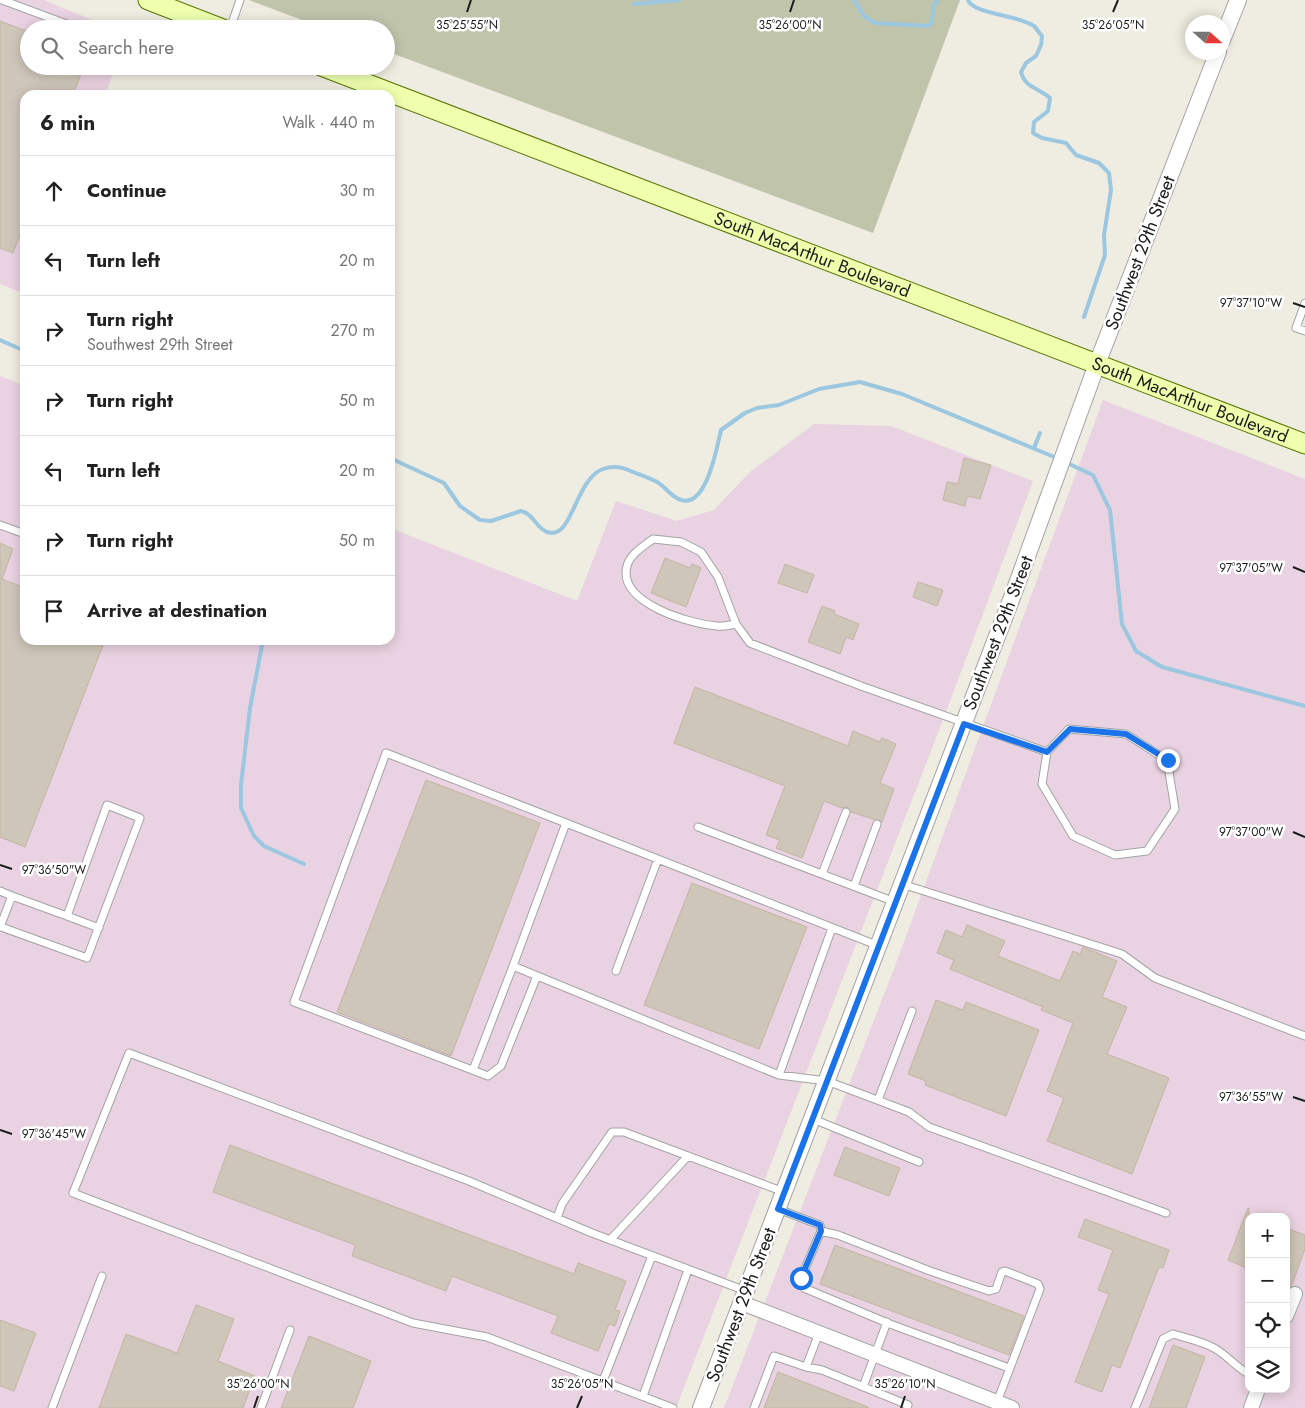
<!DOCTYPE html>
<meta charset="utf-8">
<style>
:root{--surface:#fff;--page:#f6f6f6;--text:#222;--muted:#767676;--line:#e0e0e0}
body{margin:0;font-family:Jost,sans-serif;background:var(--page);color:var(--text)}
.controls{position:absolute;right:15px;bottom:15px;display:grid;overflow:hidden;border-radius:10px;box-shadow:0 2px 12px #0003}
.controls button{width:45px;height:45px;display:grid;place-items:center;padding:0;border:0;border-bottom:1px solid var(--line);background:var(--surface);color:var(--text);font:25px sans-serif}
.compass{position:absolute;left:1185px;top:15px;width:45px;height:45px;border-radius:50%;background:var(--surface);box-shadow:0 2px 12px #0003;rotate:111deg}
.stop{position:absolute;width:15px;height:15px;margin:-11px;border:4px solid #1a73e8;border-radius:50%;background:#fff}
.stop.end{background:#1a73e8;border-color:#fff;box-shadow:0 1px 5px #0008}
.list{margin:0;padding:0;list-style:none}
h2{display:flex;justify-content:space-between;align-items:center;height:65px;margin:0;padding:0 20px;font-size:21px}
h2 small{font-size:16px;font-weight:400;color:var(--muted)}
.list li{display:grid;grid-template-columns:32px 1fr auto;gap:15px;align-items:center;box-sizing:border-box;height:70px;padding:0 20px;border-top:1px solid var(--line)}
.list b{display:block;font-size:19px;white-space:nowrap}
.list p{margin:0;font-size:16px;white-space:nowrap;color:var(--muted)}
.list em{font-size:16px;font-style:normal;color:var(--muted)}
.icon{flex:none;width:28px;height:28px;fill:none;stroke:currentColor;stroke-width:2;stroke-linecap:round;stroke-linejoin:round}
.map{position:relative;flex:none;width:1305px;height:1408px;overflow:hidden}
.search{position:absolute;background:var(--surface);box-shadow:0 2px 12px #0003;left:20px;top:20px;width:375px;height:55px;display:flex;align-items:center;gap:12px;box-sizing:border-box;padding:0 18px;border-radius:28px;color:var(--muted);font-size:19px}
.panel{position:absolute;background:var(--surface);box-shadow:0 2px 12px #0003;left:20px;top:90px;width:375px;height:555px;border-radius:15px}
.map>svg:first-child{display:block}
</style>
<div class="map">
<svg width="1305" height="1408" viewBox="0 0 1305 1408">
<rect width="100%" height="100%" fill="#efece1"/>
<path fill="#e9d2e1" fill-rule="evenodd" d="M 0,0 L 44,0 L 114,29 L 29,29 L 29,66 L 116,66 L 105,95 L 25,95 L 25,294 L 0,284 Z
M 0,376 L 25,386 L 25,640 L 390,640 L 390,528 L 577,601 L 616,501 L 677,521 L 714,510 L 750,472 L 814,424 L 891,426 L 1033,481 L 938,733 L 676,1408 L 0,1408 Z
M 1103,400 L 1305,479 L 1305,1408 L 724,1408 L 895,966 ZM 1249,1217 L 1286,1217 L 1286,1389 L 1249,1389 Z"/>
<path fill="#c0c4ab" d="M 249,0 L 960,0 L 873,233 L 386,51 L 386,29 L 326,29 Z"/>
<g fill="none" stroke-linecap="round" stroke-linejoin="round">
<path stroke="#9cc7e1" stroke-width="4" d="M 854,0 L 864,16 L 875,23 L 928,26 L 932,22 L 933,6 L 938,0
M 968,0 C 973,14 1019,15 1034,26 C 1037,29 1039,33 1042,36 L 1041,45 L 1036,56 L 1026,63 L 1021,72 C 1025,88 1039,88 1050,98 L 1048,111 L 1034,122 L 1033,133 L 1042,138 L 1066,143 L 1076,155 L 1099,163 L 1109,173 L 1111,190 L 1104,235 L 1105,255 L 1084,317
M 634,4 L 679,0
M 0,340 L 25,351
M 1034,448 L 1040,433
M 390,458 L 444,483 L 460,506 L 480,520 L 491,521 L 521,511 C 534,514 536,528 547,532 C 573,541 574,480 603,469 C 614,465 623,467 633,472 C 641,475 650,478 657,482 C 666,487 671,497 681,500 C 707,508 717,446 721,430 L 745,413 L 757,408 L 779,405 L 819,389 L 860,382 L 902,394 L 1059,459
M 1065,462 L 1093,475 L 1110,510 L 1122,624 L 1136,651 L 1162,667 L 1305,706
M 263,640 L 250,708 L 241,785 L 241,808 L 254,836 L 264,846 L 304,864"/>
</g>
<path fill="#cfc6ba" stroke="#c2b5a2" d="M 0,21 L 29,32 L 29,66 L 84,66 L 73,95 L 25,95 L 25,222 L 13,253 L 0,248 Z
M 964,458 L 991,465 L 980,499 L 967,496 L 965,506 L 943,500 L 947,482 L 958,484 Z
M 0,543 L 13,549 L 2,579 L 25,588 L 25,640 L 105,640 L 25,847 L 0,837 Z
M 665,558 L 690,568 L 692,564 L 701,568 L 686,607 L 651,593 Z
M 785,564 L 814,575 L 807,593 L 778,583 Z
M 918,582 L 943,590 L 937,606 L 913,597 Z
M 822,606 L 835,611 L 834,614 L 859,624 L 853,640 L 846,637 L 840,654 L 808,642 Z
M 695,687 L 848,746 L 853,731 L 880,742 L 882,738 L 896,744 L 880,783 L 894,789 L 882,822 L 851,812 L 847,807 L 842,808 L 824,801 L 802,858 L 776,848 L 780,840 L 766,835 L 785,786 L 674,743 Z
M 426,780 L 540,823 L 451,1056 L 337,1012 Z
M 692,883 L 807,927 L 759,1049 L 644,1005 Z
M 967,925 L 1005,941 L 998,956 L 1060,981 L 1073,951 L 1080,954 L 1083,947 L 1117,961 L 1102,997 L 1127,1007 L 1107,1054 L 1169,1078 L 1132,1174 L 1047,1141 L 1064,1098 L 1047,1091 L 1073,1023 L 1041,1010 L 1043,1007 L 950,969 L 954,960 L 937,953 L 946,930 L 962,937 Z
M 936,1000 L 963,1010 L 966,1002 L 1039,1030 L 1006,1116 L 925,1085 L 926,1081 L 908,1074 Z
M 230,1145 L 574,1274 L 578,1263 L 626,1281 L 615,1310 L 620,1311 L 615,1326 L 609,1324 L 598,1351 L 551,1333 L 558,1316 L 452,1276 L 446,1291 L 352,1256 L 355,1245 L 213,1192 Z
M 845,1147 L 900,1168 L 889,1196 L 834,1175 Z
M 1248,1208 L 1249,1208 L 1249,1269 L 1228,1260 Z
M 1085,1219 L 1169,1250 L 1163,1268 L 1159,1267 L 1120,1368 L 1112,1365 L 1102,1392 L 1075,1382 L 1109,1294 L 1098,1290 L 1113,1250 L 1078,1237 Z
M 1286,1228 L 1305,1235 L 1305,1249 L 1291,1287 L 1286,1292 Z
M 835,1245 L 1024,1316 L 1009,1355 L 820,1284 Z
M 196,1305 L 234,1319 L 218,1361 L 255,1376 L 243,1408 L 99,1408 L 126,1334 L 177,1353 Z
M 0,1320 L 36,1333 L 14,1391 L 0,1386 Z
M 309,1336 L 371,1361 L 353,1408 L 281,1408 Z
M 1173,1345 L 1205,1357 L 1186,1408 L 1149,1408 Z
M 778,1372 L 868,1407 L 868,1408 L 764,1408 Z"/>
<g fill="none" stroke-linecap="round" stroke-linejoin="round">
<defs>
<path id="service" d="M 2,0 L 80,29
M 230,29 L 240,0
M 1305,303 L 1296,328 L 1305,331
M 0,525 L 25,534
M 736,624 C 730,625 723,627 717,626 C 690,624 617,603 627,566 C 630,554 644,546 653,539 L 681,542 L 701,552 L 718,577 L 736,624 L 750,643 L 861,686 L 1047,752 L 1069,729 L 1126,734 L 1167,760 L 1175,809 L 1147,851 L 1115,855 L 1073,836 L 1042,784 L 1047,752
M 698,827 L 895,902
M 822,874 L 846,812
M 902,884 L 1122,954 L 1155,978 L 1305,1036
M 854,886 L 877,824
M 0,891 L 12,896 L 0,927
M 67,916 L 99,928
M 1,927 L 87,958 L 140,818 L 107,805 L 67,916 L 12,896
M 879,946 L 566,823 L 513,966 L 779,1075 L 827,1081 L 909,1112 L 929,1127 L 1166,1213
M 616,971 L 658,859
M 537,976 L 501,1066 L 488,1076 L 294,1002 L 386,753 L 566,823
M 473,1070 L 513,966
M 779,1075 L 832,928
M 878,1100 L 912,1011
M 813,1119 L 919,1162
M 778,1209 L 820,1225 L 821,1231 L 801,1278 L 804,1288 L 890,1324 L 1009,1368
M 557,1218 L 562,1204 L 612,1132 L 624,1132 L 784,1192
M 821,1231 L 838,1235 L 930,1271 L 989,1291 L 996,1289 L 1002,1272 L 1005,1271 L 1038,1284 L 1040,1289 L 997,1402
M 610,1240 L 688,1156
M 806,1367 L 819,1333
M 603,1381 L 652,1256
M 863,1387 L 887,1322
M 643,1396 L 688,1270
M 52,1408 L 102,1276
M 261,1408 L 290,1330
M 673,1408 L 487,1337 L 413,1323 L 73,1193 L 129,1053 L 469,1181 L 592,1233 L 746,1291
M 754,1408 L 774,1356 L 806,1367 L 822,1370 L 908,1405 L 907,1408
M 1135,1408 L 1163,1339 L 1173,1334 C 1186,1338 1202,1341 1214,1348 C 1227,1355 1238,1369 1249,1374"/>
<path id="minor" d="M 742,1303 L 1012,1408
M 1286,1316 L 1295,1294
M 1251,1408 L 1258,1389"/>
<path id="tertiary" d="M 1222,40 L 1238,0
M 701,1408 L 1014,592 L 1097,364 L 1218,52"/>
<g id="secondary">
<path d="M 148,0 L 223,29"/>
<path id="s1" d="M 321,66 L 1305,444"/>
</g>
</defs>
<use href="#service" stroke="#a3a3a3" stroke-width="9"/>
<use href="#minor" stroke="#a3a3a3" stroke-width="16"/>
<use href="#tertiary" stroke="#a3a3a3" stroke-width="18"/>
<use href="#secondary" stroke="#577600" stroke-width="21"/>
<use href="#service" stroke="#fff" stroke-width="7"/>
<use href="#minor" stroke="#fff" stroke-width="14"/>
<use href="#tertiary" stroke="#fff" stroke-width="16"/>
<use href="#secondary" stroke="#eeffae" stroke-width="19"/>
</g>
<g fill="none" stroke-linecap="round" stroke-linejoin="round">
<path stroke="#1a73e8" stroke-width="6" d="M 801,1278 L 821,1231 L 820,1225 L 778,1209 L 964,724 L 1047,752 L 1070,729 L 1126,734 L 1168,760"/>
</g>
<path fill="none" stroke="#1c1c1c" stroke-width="2" d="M 467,12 L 471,0M 790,12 L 794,0M 1113,12 L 1118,0M 1293,303 L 1305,307M 1293,567 L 1305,572M 1293,832 L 1305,837M 0,865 L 12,869M 1293,1097 L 1305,1101M 0,1130 L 12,1134M 254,1408 L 258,1396M 577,1408 L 582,1396M 901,1408 L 905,1396"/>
<g text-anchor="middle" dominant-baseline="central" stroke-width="5" stroke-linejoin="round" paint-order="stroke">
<g font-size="18" fill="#1c1c1c" stroke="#fff">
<text transform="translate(1140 253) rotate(-69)">Southwest 29th Street</text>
<text stroke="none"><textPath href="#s1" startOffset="526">South MacArthur Boulevard</textPath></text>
<text stroke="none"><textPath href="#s1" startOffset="931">South MacArthur Boulevard</textPath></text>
<text transform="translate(998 633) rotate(-69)">Southwest 29th Street</text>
<text transform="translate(741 1305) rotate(-69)">Southwest 29th Street</text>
</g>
</g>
<g font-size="12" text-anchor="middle" fill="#1c1c1c" stroke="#fff" stroke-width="5" stroke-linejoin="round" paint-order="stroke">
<text x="467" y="29">35°25'55"N</text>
<text x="790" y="29">35°26'00"N</text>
<text x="1113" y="29">35°26'05"N</text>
<text x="1251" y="307">97°37'10"W</text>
<text x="1251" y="572">97°37'05"W</text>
<text x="1251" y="836">97°37'00"W</text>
<text x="54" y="874">97°36'50"W</text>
<text x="1251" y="1101">97°36'55"W</text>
<text x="54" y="1138">97°36'45"W</text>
<text x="258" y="1388">35°26'00"N</text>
<text x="582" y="1388">35°26'05"N</text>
<text x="905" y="1388">35°26'10"N</text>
</g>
</svg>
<div class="controls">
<button>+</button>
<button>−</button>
<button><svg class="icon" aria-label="locate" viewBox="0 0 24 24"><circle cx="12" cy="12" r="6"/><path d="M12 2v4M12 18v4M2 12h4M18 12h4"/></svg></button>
<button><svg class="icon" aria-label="layers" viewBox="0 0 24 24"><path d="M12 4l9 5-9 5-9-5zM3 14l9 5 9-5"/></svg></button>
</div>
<svg class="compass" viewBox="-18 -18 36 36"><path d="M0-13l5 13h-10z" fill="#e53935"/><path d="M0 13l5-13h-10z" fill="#767676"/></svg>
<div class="stop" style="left:801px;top:1278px"></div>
<div class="stop end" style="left:1168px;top:760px"></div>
<div class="search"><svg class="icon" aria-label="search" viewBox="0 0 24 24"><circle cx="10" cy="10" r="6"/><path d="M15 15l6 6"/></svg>Search here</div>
<section class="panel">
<h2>6 min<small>Walk · 440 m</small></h2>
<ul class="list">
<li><svg class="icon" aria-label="ahead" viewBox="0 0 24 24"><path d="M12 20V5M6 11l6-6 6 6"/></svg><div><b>Continue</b></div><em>30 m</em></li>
<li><svg class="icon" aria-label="left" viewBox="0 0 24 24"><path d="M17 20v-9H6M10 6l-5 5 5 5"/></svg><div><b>Turn left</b></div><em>20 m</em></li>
<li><svg class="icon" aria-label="right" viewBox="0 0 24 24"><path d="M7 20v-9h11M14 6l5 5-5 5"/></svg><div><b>Turn right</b><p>Southwest 29th Street</p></div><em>270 m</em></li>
<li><svg class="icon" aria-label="right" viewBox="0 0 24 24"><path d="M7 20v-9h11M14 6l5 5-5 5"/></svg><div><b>Turn right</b></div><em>50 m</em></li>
<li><svg class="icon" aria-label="left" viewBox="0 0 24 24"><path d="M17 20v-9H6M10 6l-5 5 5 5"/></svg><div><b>Turn left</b></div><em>20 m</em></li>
<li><svg class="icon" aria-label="right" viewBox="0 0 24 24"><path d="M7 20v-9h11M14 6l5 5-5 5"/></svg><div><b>Turn right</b></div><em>50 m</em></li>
<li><svg class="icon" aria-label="arrive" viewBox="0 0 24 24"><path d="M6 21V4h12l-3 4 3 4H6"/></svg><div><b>Arrive at destination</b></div></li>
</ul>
</section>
</div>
